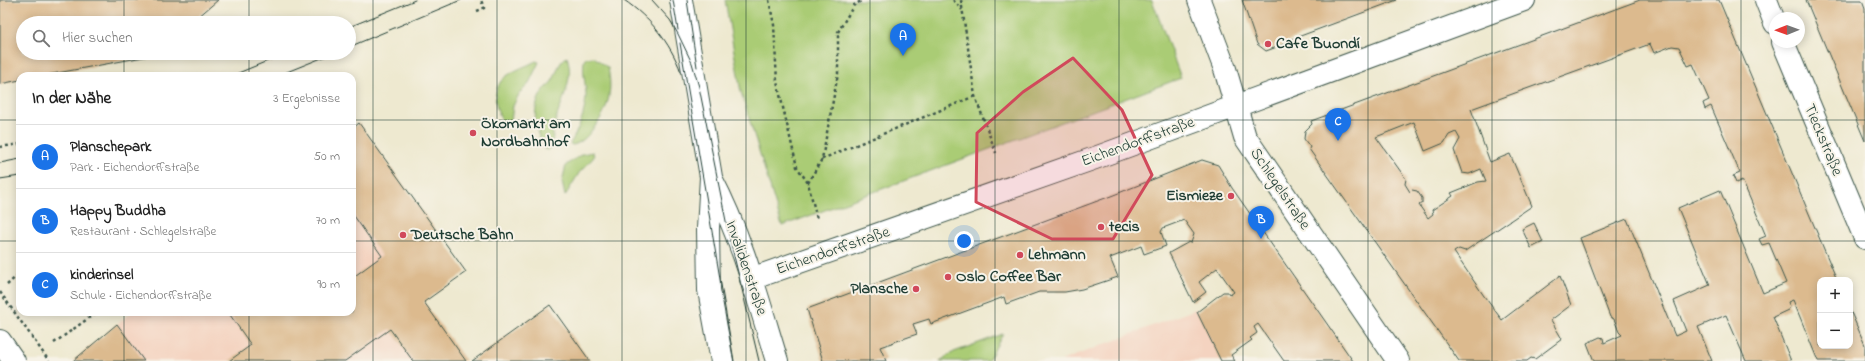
<!DOCTYPE html>
<html lang="de">
<meta charset="utf-8">
<style>
:root{--surface:#fff;--page:#f2f2f2;--text:#222;--muted:#767676;--line:#e0e0e0;--accent:#1a73e8}
body{margin:0;font-family:"Indie Flower",sans-serif;background:var(--page);color:var(--text)}
.controls{position:absolute;right:12px;bottom:12px;display:grid;overflow:hidden;border-radius:8px;box-shadow:0 2px 10px #0003}
.controls button{width:36px;height:36px;display:grid;place-items:center;padding:0;border:0;border-bottom:1px solid var(--line);background:var(--surface);color:var(--text);font:20px sans-serif}
.compass{position:absolute;left:1769px;top:12px;width:36px;height:36px;border-radius:50%;background:var(--surface);box-shadow:0 2px 10px #0003;rotate:269deg}
.you{position:absolute;left:964px;top:241px;width:14px;height:14px;margin:-10px;border:3px solid #fff;border-radius:50%;background:#1a73e8;box-shadow:0 0 0 6px #1a73e833}
.badge{display:grid;place-items:center;width:26px;height:26px;border-radius:50%;background:var(--accent);color:#fff;font-size:13px;font-weight:700}
.pin{position:absolute;translate:-50% -33px;filter:drop-shadow(0 1px 2px #0008)}
.pin::after{content:'';position:absolute;top:21px;width:14px;height:12px;background:inherit;clip-path:polygon(0 0,100% 0,50% 100%)}
.list{margin:0;padding:0;list-style:none}
h2{display:flex;justify-content:space-between;align-items:center;height:52px;margin:0;padding:0 16px;font-size:17px}
h2 small{font-size:13px;font-weight:400;color:var(--muted)}
.list li{display:grid;grid-template-columns:26px 1fr auto;gap:12px;align-items:center;box-sizing:border-box;height:64px;padding:0 16px;border-top:1px solid var(--line)}
.list b{display:block;font-size:15px;white-space:nowrap}
.list p{margin:0;font-size:13px;white-space:nowrap;color:var(--muted)}
.list em{font-size:13px;font-style:normal;color:var(--muted)}
.icon{flex:none;width:22px;height:22px;fill:none;stroke:currentColor;stroke-width:2;stroke-linecap:round;stroke-linejoin:round}
.map{position:relative;flex:none;width:1865px;height:361px;overflow:hidden}
.search{position:absolute;background:var(--surface);box-shadow:0 2px 10px #0003;left:16px;top:16px;width:340px;height:44px;display:flex;align-items:center;gap:10px;box-sizing:border-box;padding:0 14px;border-radius:22px;color:var(--muted);font-size:15px}
.panel{position:absolute;background:var(--surface);box-shadow:0 2px 10px #0003;left:16px;top:72px;width:340px;height:244px;border-radius:12px}
.map>svg:first-child{display:block}
</style>
<div class="map">
<svg width="1865" height="361" viewBox="0 0 1865 361">
<rect width="100%" height="100%" fill="#f7f3e8"/>
<filter id="ink" filterUnits="userSpaceOnUse"><feTurbulence type="fractalNoise" baseFrequency=".025" numOctaves="2"/><feDisplacementMap in="SourceGraphic" scale="8" xChannelSelector="R" yChannelSelector="G"/><feConvolveMatrix kernelMatrix="1 2 1 2 8 2 1 2 1" color-interpolation-filters="sRGB"/></filter>
<filter id="wash" filterUnits="userSpaceOnUse"><feTurbulence type="fractalNoise" baseFrequency=".012" numOctaves="4" result="noise"/><feDisplacementMap in="SourceGraphic" scale="16" xChannelSelector="R" yChannelSelector="G"/><feGaussianBlur stdDeviation="0.9" result="paint"/><feColorMatrix in="noise" values="0 0 0 0 0 0 0 0 0 0 0 0 0 0 0 0 0 1.4 0 .05"/><feComposite in="paint" operator="in"/></filter>
<g filter="url(#wash)">
<rect width="100%" height="100%" fill="#eee9d0"/>
<path fill="#f4d3c0" d="M 352,129 L 424,302 L 466,361 L 73,361 L 132,312 L 352,312 Z
M 1196,309 L 1221,361 L 1061,361 Z"/>
<path fill="#aacc75" stroke="#648454" d="M 725,0 L 1152,0 L 1181,78 L 782,226 L 741,92 Z
M 567,57 C 575,78 561,102 555,122 C 553,130 553,139 551,147 L 548,150 L 544,149 C 535,131 531,110 542,92 C 546,87 551,84 554,78 C 557,71 560,60 567,57 Z
M 594,57 L 608,68 C 613,92 608,111 592,130 C 588,136 581,143 573,145 L 570,144 C 579,129 585,113 586,96 C 586,83 581,69 585,58 Z
M 536,61 L 539,62 L 528,85 L 519,94 L 513,106 L 511,121 L 509,125 L 505,125 C 494,111 490,86 508,75 C 516,69 527,66 536,61 Z
M 593,152 L 594,157 L 579,173 L 565,196 L 562,182 L 566,165 L 582,154 Z
M 1003,334 L 988,361 L 940,361 L 954,352 Z"/>
<g id="blocks">
<path fill="#dcba8e" fill-rule="evenodd" d="M 0,0 L 218,0 L 191,23 L 23,23 L 23,53 L 154,53 L 149,56 L 41,76 L 20,76 L 20,80 L 0,84 Z
M 1242,0 L 1397,0 L 1287,41 L 1288,43 L 1266,51 L 1257,44 Z
M 1640,0 L 1719,0 L 1837,280 L 1820,280 L 1820,346 L 1850,346 L 1850,310 L 1865,345 L 1865,361 L 1818,361 L 1793,300 L 1788,302 L 1790,307 L 1788,310 L 1773,317 L 1791,361 L 1746,361 L 1726,315 L 1698,327 L 1712,361 L 1594,361 L 1587,343 L 1600,337 L 1603,338 L 1604,343 L 1622,335 L 1619,332 L 1614,319 L 1610,317 L 1580,238 L 1627,219 L 1675,336 L 1686,331 L 1674,301 L 1710,285 L 1678,208 L 1720,190 L 1763,293 L 1786,283 L 1769,243 L 1762,245 L 1759,239 L 1766,236 L 1755,210 L 1742,180 L 1736,183 L 1733,176 L 1740,173 L 1711,106 L 1705,109 L 1703,103 L 1709,100 L 1693,64 L 1688,66 L 1679,47 L 1672,46 L 1654,53 L 1650,44 L 1471,109 L 1490,162 L 1510,154 L 1532,206 L 1465,251 L 1459,249 L 1454,252 L 1484,296 L 1502,320 L 1560,276 L 1571,305 L 1551,320 L 1562,339 L 1535,359 L 1531,358 L 1527,361 L 1459,361 L 1309,149 L 1310,147 L 1304,139 L 1305,131 L 1312,124 L 1311,121 ZM 1414,122 L 1425,151 L 1444,143 L 1449,135 L 1456,132 L 1460,139 L 1454,150 L 1462,173 L 1469,174 L 1481,169 L 1486,181 L 1478,182 L 1451,193 L 1453,196 L 1432,210 L 1433,214 L 1428,218 L 1419,205 L 1422,203 L 1422,198 L 1417,191 L 1412,190 L 1410,192 L 1405,184 L 1406,179 L 1376,137 Z
M 1806,0 L 1862,0 L 1865,8 L 1865,141 Z
M 359,123 L 466,272 L 424,302 L 466,361 L 413,361 L 390,329 L 345,361 L 229,361 L 251,345 L 228,312 L 352,312 L 352,278 L 382,256 L 352,213 L 352,129 Z
M 1202,160 L 1218,165 L 1232,188 L 1353,361 L 1284,361 L 1258,324 L 1254,327 L 1257,333 L 1250,338 L 1252,340 L 1231,355 L 1235,361 L 1221,361 L 1197,312 L 1223,292 L 1228,292 L 1230,295 L 1234,292 L 1217,268 L 1199,282 L 1206,292 L 1193,302 L 1169,253 L 1189,242 L 1191,243 L 1194,234 L 1184,220 L 1163,228 L 1161,232 L 1166,246 L 1144,254 L 1141,246 L 1110,258 L 1118,277 L 1082,289 L 1065,292 L 1039,292 L 1006,304 L 1004,297 L 931,324 L 929,319 L 913,324 L 917,334 L 880,347 L 886,361 L 823,361 L 807,309 L 1111,196 Z
M 1534,223 L 1543,242 L 1531,248 L 1522,229 Z
M 550,305 L 590,361 L 472,361 Z
M 117,324 L 144,361 L 73,361 Z"/>
</g>
</g>
<g filter="url(#ink)">
<use href="#blocks" fill-opacity="0" stroke="#3e574b" stroke-width="1"/>
<g fill="none" stroke-linecap="round" stroke-linejoin="round">
<defs>
<path id="minor" d="M 1199,0 L 1225,69 L 1245,137 L 1398,361
M 1766,0 L 1775,23
M 1783,42 L 1865,238
M 751,279 L 1095,158 L 1524,0"/>
<path id="tertiary" d="M 681,0 L 711,177 L 708,229 L 709,290 L 722,361
M 711,178 C 741,235 758,299 777,361"/>
<path id="secondary" d="M 0,341 L 14,361"/>
</defs>
<use href="#minor" stroke="#3e574b" stroke-width="24"/>
<use href="#tertiary" stroke="#3e574b" stroke-width="24"/>
<use href="#secondary" stroke="#3e574b" stroke-width="24"/>
<path stroke="#3e574b" stroke-width="2.5" stroke-dasharray="3 3" stroke-linecap="butt" d="M 769,0 L 774,25 L 777,82 L 797,167 L 808,183 L 817,219
M 953,0 L 962,10
M 961,0 L 975,96 L 996,153
M 477,11 L 484,8 L 481,0
M 0,147 L 20,144
M 822,159 L 975,96
M 808,183 L 822,159 L 838,74 L 838,32 L 854,5 L 863,0
M 7,285 L 20,273
M 0,292 L 49,361
M 54,343 L 97,312"/>
<use href="#minor" stroke="#fff" stroke-width="22"/>
<use href="#tertiary" stroke="#fff" stroke-width="22"/>
<use href="#secondary" stroke="#fff" stroke-width="22"/>
<path stroke="#1f3d34" stroke-width="1" d="M 624,0 C 650,18 670,42 681,72
M 652,0 L 670,20 L 678,34 L 692,63 L 699,87 L 727,226 L 759,361
M 673,0 L 678,30
M 687,0 L 697,67
M 349,27 L 415,0
M 680,43 L 734,361
M 349,47 L 461,0
M 231,76 L 287,53
M 277,76 L 334,53
M 0,163 L 20,159
M 0,179 L 20,176"/>
</g>
</g>
<path fill="#d1495b" fill-opacity="0.2" stroke="#d1495b" stroke-width="3" stroke-linejoin="round" d="M 1073,58 L 1122,110 L 1152,175 L 1113,239 L 1052,239 L 976,202 L 977,133 L 1023,92 Z"/>
<path fill="none" stroke="#1f3d34" stroke-width="1" stroke-opacity="0.55" d="M 124,0 L 124,23M 249,0 L 249,23M 373,0 L 373,361M 497,0 L 497,361M 622,0 L 622,361M 746,0 L 746,361M 870,0 L 870,361M 995,0 L 995,361M 1119,0 L 1119,361M 1243,0 L 1243,361M 1368,0 L 1368,361M 1492,0 L 1492,361M 1616,0 L 1616,361M 1741,0 L 1741,361M 124,53 L 124,76M 249,53 L 249,76M 0,120 L 20,120M 352,120 L 1865,120M 0,241 L 20,241M 352,241 L 1865,241M 124,312 L 124,361M 249,312 L 249,361"/>
<g fill="#d1495b" stroke="#f7f3e8" stroke-width="1.5">
<circle cx="1268" cy="44" r="4"/>
<circle cx="473" cy="133" r="4"/>
<circle cx="1231" cy="196" r="4"/>
<circle cx="1101" cy="227" r="4"/>
<circle cx="403" cy="235" r="4"/>
<circle cx="1020" cy="255" r="4"/>
<circle cx="948" cy="277" r="4"/>
<circle cx="916" cy="289" r="4"/>
</g>
<g text-anchor="middle" dominant-baseline="central" stroke-width="4" stroke-linejoin="round" paint-order="stroke">
<g font-size="16" font-weight="bold" fill="#1f3d34" stroke="#f7f3e8" text-anchor="start">
<text x="1276" y="44">Cafe Buondí</text>
<text x="481" y="124">Ökomarkt am<tspan x="481" dy="18">Nordbahnhof</tspan></text>
<text x="1223" y="196" text-anchor="end">Eismieze</text>
<text x="1109" y="227">tecis</text>
<text x="411" y="235">Deutsche Bahn</text>
<text x="1028" y="255">Lehmann</text>
<text x="956" y="277">Oslo Coffee Bar</text>
<text x="908" y="289" text-anchor="end">Plansche</text>
</g>
<g font-size="16" fill="#1f3d34" stroke="#f7f3e8">
<text transform="translate(1823 140) rotate(67)">Tieckstraße</text>
<text transform="translate(1138 142) rotate(-20)">Eichendorffstraße</text>
<text transform="translate(1280 189) rotate(56)">Schlegelstraße</text>
<text transform="translate(833 251) rotate(-19)">Eichendorffstraße</text>
<text transform="translate(746 268) rotate(71)">Invalidenstraße</text>
</g>
</g>
</svg>
<div class="controls">
<button>+</button>
<button>−</button>
</div>
<svg class="compass" viewBox="-18 -18 36 36"><path d="M0-13l5 13h-10z" fill="#e53935"/><path d="M0 13l5-13h-10z" fill="#767676"/></svg>
<div class="you"></div>
<div class="pin badge" style="left:903px;top:56px">A</div>
<div class="pin badge" style="left:1261px;top:239px">B</div>
<div class="pin badge" style="left:1338px;top:141px">C</div>
<div class="search"><svg class="icon" aria-label="search" viewBox="0 0 24 24"><circle cx="10" cy="10" r="6"/><path d="M15 15l6 6"/></svg>Hier suchen</div>
<section class="panel">
<h2>In der Nähe<small>3 Ergebnisse</small></h2>
<ul class="list">
<li><span class="badge">A</span><div><b>Planschepark</b><p>Park · Eichendorffstraße</p></div><em>50 m</em></li>
<li><span class="badge">B</span><div><b>Happy Buddha</b><p>Restaurant · Schlegelstraße</p></div><em>70 m</em></li>
<li><span class="badge">C</span><div><b>kinderinsel</b><p>Schule · Eichendorffstraße</p></div><em>90 m</em></li>
</ul>
</section>
</div>
